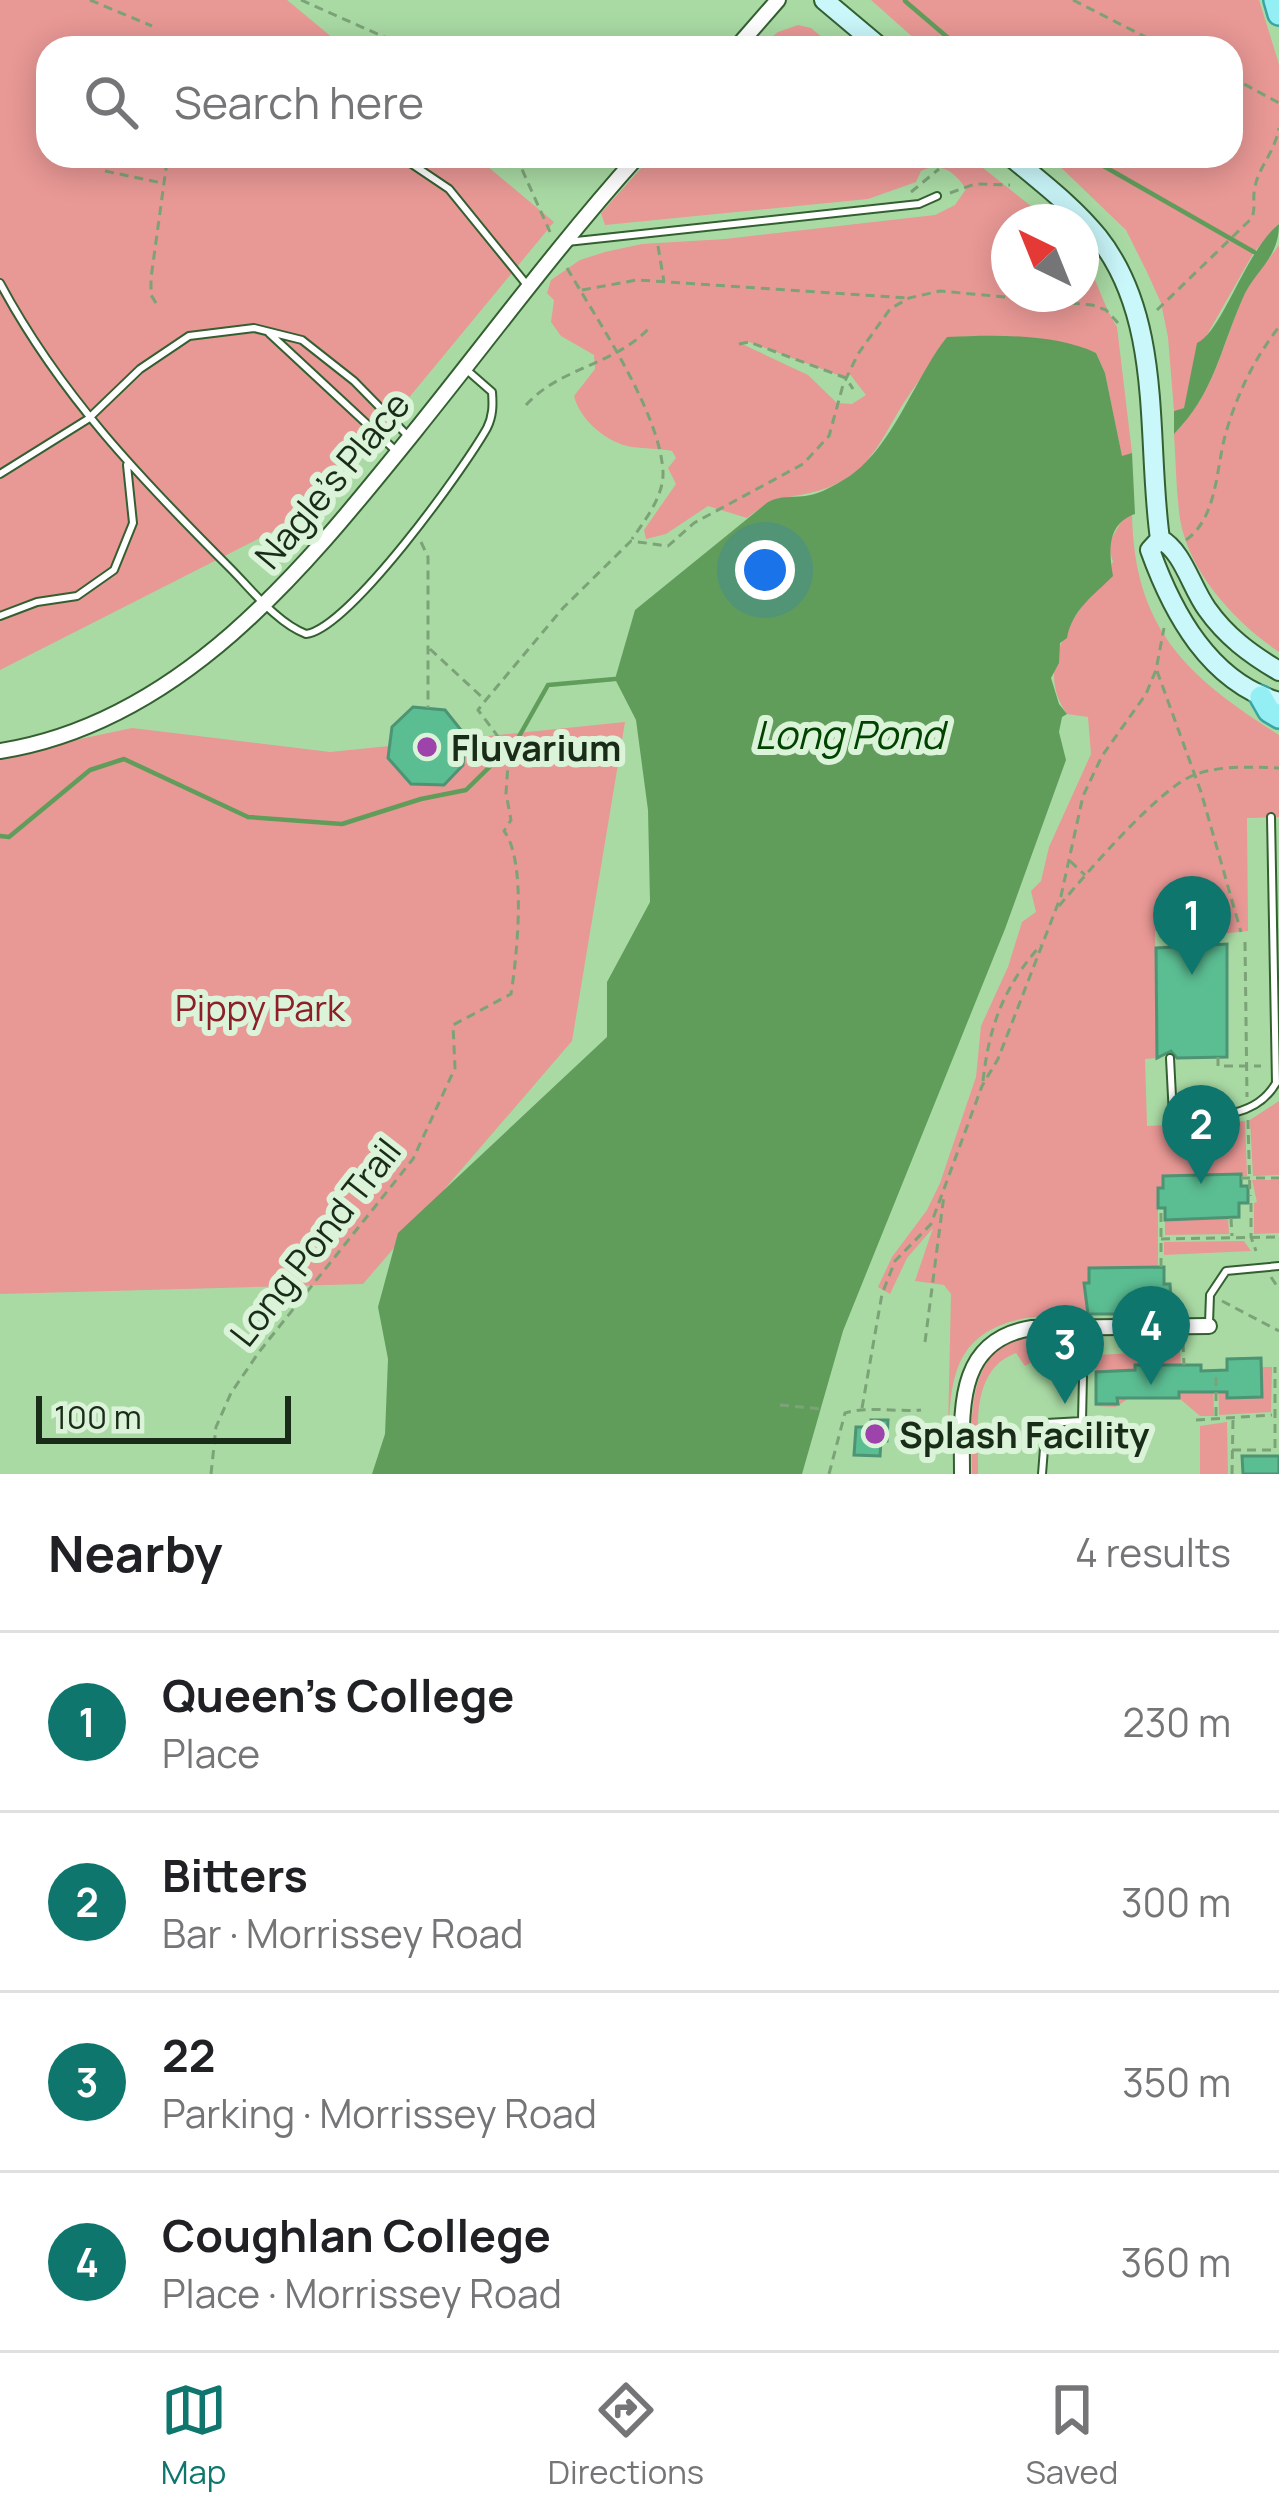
<!DOCTYPE html>
<meta charset="utf-8">
<style>
:root{--surface:#fff;--page:#f6f6f6;--text:#202124;--muted:#757577;--line:#e0e0e0;--accent:#0f766e}
body{margin:0;font-family:Manrope,sans-serif;background:var(--page);color:var(--text)}
.compass{position:absolute;left:991px;top:204px;width:108px;height:108px;border-radius:50%;background:var(--surface);box-shadow:0 6px 30px #0003;rotate:317deg}
.scale{position:absolute;left:36px;bottom:30px;width:255px;box-sizing:border-box;padding-left:12px;border:6px solid #192c17;border-top:0;font-size:33px;line-height:42px;white-space:nowrap;color:#192c17;-webkit-text-stroke:9px #dbf3d8;paint-order:stroke}
.you{position:absolute;left:765px;top:570px;width:42px;height:42px;margin:-30px;border:9px solid #fff;border-radius:50%;background:#1a73e8;box-shadow:0 0 0 18px #1a73e833}
.badge{display:grid;place-items:center;width:78px;height:78px;border-radius:50%;background:var(--accent);color:#fff;font-size:39px;font-weight:700}
.pin{position:absolute;translate:-50% -99px;filter:drop-shadow(0 3px 6px #0008)}
.pin::after{content:'';position:absolute;top:63px;width:42px;height:36px;background:inherit;clip-path:polygon(0 0,100% 0,50% 100%)}
.list{margin:0;padding:0;list-style:none}
h2{display:flex;justify-content:space-between;align-items:center;height:156px;margin:0;padding:0 48px;font-size:51px}
h2 small{font-size:39px;font-weight:400;color:var(--muted)}
.list li{display:grid;grid-template-columns:78px 1fr auto;gap:36px;align-items:center;box-sizing:border-box;height:180px;padding:0 48px;border-top:3px solid var(--line)}
.list b{display:block;font-size:45px;white-space:nowrap}
.list p{margin:0;font-size:39px;white-space:nowrap;color:var(--muted)}
.list em{font-size:39px;font-style:normal;color:var(--muted)}
.icon{flex:none;width:66px;height:66px;fill:none;stroke:currentColor;stroke-width:2;stroke-linecap:round;stroke-linejoin:round}
.map{position:relative;flex:none;width:1279px;height:1474px;overflow:hidden}
.search{position:absolute;background:var(--surface);box-shadow:0 6px 30px #0003;left:36px;right:36px;top:36px;height:132px;display:flex;align-items:center;gap:30px;box-sizing:border-box;padding:0 42px;border-radius:36px;color:var(--muted);font-size:45px}
.sheet{height:876px;background:var(--surface)}
nav{display:flex;justify-content:space-around;align-items:center;box-sizing:border-box;height:168px;border-top:3px solid var(--line);background:var(--surface);font-size:33px;color:var(--muted)}
nav a{display:grid;justify-items:center;gap:6px}
nav .on{color:var(--accent)}
.map>svg:first-child{display:block}
</style>
<div class="map">
<svg width="1279" height="1474" viewBox="0 0 1279 1474">
<rect width="100%" height="100%" fill="#a9daa4"/>
<path fill="#e89895" fill-rule="evenodd" d="M 0,0 L 287,0 L 345,48 L 48,48 L 48,156 L 475,156 L 554,222 L 317,509 L 0,670 Z
M 871,0 L 1259,0 L 1279,64 L 1279,224 L 1254,252 L 1203,342 L 1184,408 L 1174,411 L 1168,337 L 1161,303 L 1147,272 L 1126,230 L 1049,156 L 1231,156 L 1231,48 L 925,48 Z
M 798,25 L 811,28 L 835,48 L 758,48 L 778,32 Z
M 652,156 L 968,156 L 1051,222 L 1009,222 L 1009,294 L 1081,294 L 1081,255 C 1098,279 1102,304 1117,327 L 1132,453 L 1122,457 L 1105,373 L 1096,353 C 1049,336 997,336 947,337 C 934,359 919,380 905,401 C 886,430 874,464 842,481 C 803,502 784,488 747,518 L 708,506 L 666,534 L 646,539 L 644,530 L 676,484 L 668,468 L 676,458 L 672,451 C 658,448 645,449 632,447 C 607,443 580,420 574,396 L 595,369 L 594,355 L 561,336 L 551,322 L 554,300 L 547,293 L 551,280 L 580,260 L 605,252 L 642,244 L 725,239 L 935,215 L 955,205 L 966,189 C 955,172 941,161 921,171 L 916,182 L 868,199 L 605,225 L 601,213 ZM 749,342 L 846,378 L 849,373 L 866,395 L 852,404 L 837,403 L 808,375 L 742,344 Z
M 1279,245 L 1279,652 C 1236,623 1189,573 1180,519 C 1176,491 1176,462 1174,434 C 1213,393 1220,353 1241,301 C 1249,281 1267,262 1279,245 Z
M 1132,514 C 1134,630 1188,677 1279,735 L 1279,817 L 1247,818 L 1248,931 L 1220,934 L 1219,928 L 1155,931 L 1157,1058 L 1145,1059 L 1147,1126 L 1245,1121 L 1247,1176 L 1163,1176 L 1163,1188 L 1158,1189 L 1158,1267 L 1089,1268 L 1089,1283 L 1084,1284 L 1088,1314 C 1041,1315 979,1314 958,1367 C 950,1387 950,1411 948,1432 L 951,1294 L 944,1285 L 915,1281 L 933,1228 L 907,1258 L 890,1294 L 878,1287 L 892,1257 L 927,1210 L 940,1183 L 976,1077 L 981,1026 L 1008,967 L 1022,922 L 1036,912 L 1031,891 L 1041,881 L 1049,847 L 1091,754 L 1088,717 L 1067,714 C 1029,661 1084,607 1113,562 L 1108,545 L 1122,520 Z
M 625,722 L 572,1041 L 363,1284 L 0,1294 L 0,756 L 132,728 L 330,752 Z
M 1279,1101 L 1279,1175 L 1253,1176 L 1250,1120 Z
M 1252,1180 L 1279,1180 L 1279,1233 L 1254,1234 L 1254,1203 L 1257,1202 Z
M 1228,1218 L 1229,1234 L 1165,1235 L 1165,1220 Z
M 1244,1241 L 1251,1251 L 1164,1255 L 1164,1242 Z
M 1071,1333 L 1078,1335 L 1074,1351 L 1069,1355 L 1042,1356 L 1025,1366 L 1016,1353 C 968,1371 979,1432 978,1474 L 972,1474 C 972,1428 963,1353 1022,1338 C 1037,1334 1055,1335 1071,1333 Z
M 1180,1351 L 1181,1365 L 1136,1365 L 1135,1370 L 1116,1370 L 1115,1375 L 1107,1375 L 1118,1403 L 1117,1398 L 1129,1398 L 1116,1407 L 1095,1406 L 1095,1355 Z
M 1261,1367 L 1272,1367 L 1271,1412 L 1219,1415 L 1218,1377 L 1226,1377 L 1227,1397 L 1261,1397 Z
M 1206,1377 L 1213,1377 L 1214,1416 L 1200,1416 L 1179,1398 L 1179,1392 L 1205,1392 Z
M 1227,1422 L 1228,1474 L 1200,1474 L 1200,1426 Z"/>
<path fill="#609d5b" d="M 1279,224 C 1279,260 1254,270 1242,300 C 1219,353 1214,393 1174,434 L 1174,411 L 1184,408 L 1197,343 C 1223,331 1245,251 1279,224 Z
M 947,337 C 993,335 1054,333 1096,353 L 1105,373 L 1122,456 L 1132,453 L 1135,514 C 1106,524 1109,553 1113,576 C 1094,595 1072,610 1067,638 L 1060,643 L 1059,663 L 1051,678 L 1059,704 L 1067,714 L 1062,717 L 1059,732 L 1066,760 L 1005,929 L 843,1331 L 802,1474 L 372,1474 L 385,1434 L 388,1359 L 378,1307 L 398,1233 L 607,1037 L 607,982 L 650,902 L 648,810 L 636,720 L 615,679 L 635,610 L 768,502 C 782,495 790,498 805,496 C 816,495 830,488 840,482 C 891,455 912,381 947,337 Z"/>
<g fill="none" stroke-linecap="round" stroke-linejoin="round">
<path stroke="#609d5b" stroke-width="4.5" d="M 905,1 L 960,48
M 1086,156 L 1254,252
M 0,836 L 9,837 L 90,770 L 124,759 L 248,817 L 342,824 L 421,799 L 466,790 L 517,740 L 548,685 L 615,679"/>
</g>
<path fill="#5bbd92" stroke="#4d9474" stroke-width="3" d="M 413,707 L 445,710 L 465,735 L 463,765 L 444,785 L 411,784 L 388,758 L 392,727 Z
M 1227,944 L 1227,1057 L 1177,1058 L 1171,1051 L 1157,1058 L 1156,948 Z
M 1241,1174 L 1241,1186 L 1248,1186 L 1248,1203 L 1239,1203 L 1239,1217 L 1165,1220 L 1165,1208 L 1158,1208 L 1158,1188 L 1163,1188 L 1163,1176 Z
M 1164,1267 L 1164,1284 L 1170,1284 L 1171,1300 L 1165,1300 L 1165,1314 L 1088,1314 L 1084,1283 L 1089,1283 L 1089,1268 Z
M 1261,1358 L 1262,1397 L 1227,1398 L 1227,1392 L 1179,1392 L 1179,1398 L 1117,1398 L 1118,1404 L 1096,1404 L 1096,1372 L 1135,1370 L 1135,1365 L 1201,1365 L 1201,1371 L 1227,1370 L 1227,1359 Z
M 871,1420 L 888,1420 L 887,1441 L 881,1441 L 880,1456 L 854,1455 L 856,1427 L 871,1427 Z
M 1242,1456 L 1279,1456 L 1279,1474 L 1243,1474 Z"/>
<g fill="none" stroke-linecap="round" stroke-linejoin="round">
<defs>
<path id="lane" d="M 400,156 L 449,189 L 527,285
M 567,242 L 919,204 L 937,196
M 0,283 C 60,395 141,479 230,568 C 252,590 277,623 306,634 C 349,629 464,469 487,428 C 493,416 493,405 492,392 L 468,371
M 269,333 L 396,451
M 0,474 L 88,419 L 140,369 L 189,336 L 254,328 L 302,340 L 354,381 L 407,435
M 0,616 L 37,602 L 77,596 L 114,570 L 133,523 L 127,465
M 1271,817 L 1276,1083
M 1170,1058 L 1173,1116 C 1211,1116 1255,1120 1276,1083
M 1209,1323 L 1210,1295 L 1226,1271 L 1279,1266
M 1042,1474 L 1046,1423 L 1082,1421 L 1084,1328"/>
<path id="street" d="M 736,48 L 778,0
M 0,751 C 183,722 306,566 415,431 C 489,339 559,244 638,156
M 962,1474 C 962,1413 954,1340 1032,1328 L 1209,1326"/>
<path id="secondary" d="M 824,0 L 881,48
M 1010,156 C 1041,182 1073,206 1098,237 C 1164,320 1146,440 1160,539 L 1150,550 C 1173,614 1210,682 1279,702
M 1160,539 C 1183,551 1191,587 1207,609 C 1226,636 1250,654 1279,671"/>
<path id="primary" d="M 1275,0 L 1279,14
M 1261,697 L 1269,711 L 1279,717"/>
</defs>
<use href="#lane" stroke="#346031" stroke-width="10"/>
<use href="#street" stroke="#346031" stroke-width="18"/>
<use href="#secondary" stroke="#346031" stroke-width="22"/>
<use href="#primary" stroke="#3ba4a3" stroke-width="26"/>
<path stroke="#7ca377" stroke-width="3" stroke-dasharray="9 6" stroke-linecap="butt" d="M 90,0 L 152,26
M 301,0 L 409,48
M 1073,0 L 1167,48
M 1231,77 L 1279,103
M 162,156 L 174,161 L 182,156
M 516,156 L 550,232
M 99,158 L 102,156
M 105,171 L 162,183
M 911,192 L 939,169
M 950,193 L 975,184 L 1010,185
M 658,246 L 664,282
M 567,268 C 597,320 660,412 663,472 C 664,496 645,520 632,539
M 582,290 L 637,280 L 907,298
M 156,303 L 151,295 L 151,278 L 167,161
M 1157,310 L 1252,218 C 1256,207 1252,199 1255,187 C 1258,168 1274,154 1279,128
M 739,344 L 749,342 L 846,378 L 853,389
M 526,405 C 560,367 616,365 650,327
M 1186,540 C 1217,518 1216,470 1225,436 C 1236,396 1254,359 1279,327
M 421,542 L 428,557 L 428,708
M 430,649 L 484,699
M 1157,671 L 1201,792 L 1241,932
M 1070,861 L 1085,875
M 1059,906 C 1085,875 1159,788 1194,775 C 1221,765 1251,767 1279,768
M 1245,942 L 1247,1097
M 1218,1057 L 1218,1066 L 1261,1066
M 983,1081 C 989,1026 1004,986 1041,945
M 1248,1120 L 1250,1196
M 1241,1178 L 1279,1178
M 1251,1203 L 1251,1237 L 1256,1251
M 1231,1218 L 1232,1236
M 1161,1239 L 1279,1237
M 1161,1267 L 1161,1208
M 1271,1277 L 1279,1289
M 1222,1301 L 1279,1331
M 925,1342 L 944,1195
M 1183,1343 L 1184,1365
M 1216,1377 L 1216,1417
M 780,1405 L 822,1409
M 862,1408 L 882,1294 L 895,1261 L 931,1224 L 982,1086 L 998,1059 L 1061,896 L 1083,796 L 1102,756 L 1146,694 L 1156,670 L 1164,628
M 1196,1420 L 1272,1415
M 1232,1450 L 1275,1450 L 1275,1367
M 211,1474 L 216,1427 L 231,1393 L 259,1352 L 413,1159 L 455,1068 L 453,1025 L 511,994 C 517,957 527,861 504,831 L 511,820 L 506,793 L 509,751 L 478,710 L 485,701 L 563,608 L 631,541 L 668,546 L 694,523 L 803,464 L 829,436 L 843,385 L 858,354 L 890,309 L 909,298 L 940,291 L 1092,305 L 1106,310 L 1118,323
M 829,1474 L 845,1413 C 869,1406 895,1412 921,1410
M 1232,1474 L 1233,1419"/>
<use href="#lane" stroke="#fff" stroke-width="6"/>
<use href="#street" stroke="#fff" stroke-width="14"/>
<use href="#secondary" stroke="#caf7fa" stroke-width="18"/>
<use href="#primary" stroke="#94eff5" stroke-width="21"/>
</g>
<g fill="#9e42ac" stroke="#dbf3d8" stroke-width="4.5">
<circle cx="427" cy="747" r="12"/>
<circle cx="875" cy="1434" r="12"/>
</g>
<g text-anchor="middle" dominant-baseline="central" stroke-width="12" stroke-linejoin="round" paint-order="stroke">
<g font-size="36" fill="#192c17" stroke="#dbf3d8">
<text transform="translate(332 480) rotate(-50)">Nagle's Place</text>
<text transform="translate(315 1242) rotate(-52)">Long Pond Trail</text>
</g>
<g font-size="36" font-weight="bold" fill="#192c17" stroke="#dbf3d8" text-anchor="start">
<text x="451" y="747">Fluvarium</text>
<text x="899" y="1434">Splash Facility</text>
</g>
<g font-size="36" fill="#8c1f27" stroke="#dbf3d8">
<text x="260" y="1007">Pippy Park</text>
</g>
<g font-size="39" font-style="italic" fill="#004200" stroke="#dbf3d8">
<text x="849" y="734">Long Pond</text>
</g>
</g>
</svg>
<svg class="compass" viewBox="-18 -18 36 36"><path d="M0-13l5 13h-10z" fill="#e53935"/><path d="M0 13l5-13h-10z" fill="#757577"/></svg>
<div class="scale">100 m</div>
<div class="you"></div>
<div class="pin badge" style="left:1192px;top:975px">1</div>
<div class="pin badge" style="left:1201px;top:1184px">2</div>
<div class="pin badge" style="left:1065px;top:1404px">3</div>
<div class="pin badge" style="left:1151px;top:1385px">4</div>
<div class="search"><svg class="icon" aria-label="search" viewBox="0 0 24 24"><circle cx="10" cy="10" r="6"/><path d="M15 15l6 6"/></svg>Search here</div>
</div>
<section class="sheet">
<h2>Nearby<small>4 results</small></h2>
<ul class="list">
<li><span class="badge">1</span><div><b>Queen's College</b><p>Place</p></div><em>230 m</em></li>
<li><span class="badge">2</span><div><b>Bitters</b><p>Bar · Morrissey Road</p></div><em>300 m</em></li>
<li><span class="badge">3</span><div><b>22</b><p>Parking · Morrissey Road</p></div><em>350 m</em></li>
<li><span class="badge">4</span><div><b>Coughlan College</b><p>Place · Morrissey Road</p></div><em>360 m</em></li>
</ul>
</section>
<nav>
<a class="on"><svg class="icon" aria-label="map" viewBox="0 0 24 24"><path d="M3 6l6-2 6 2 6-2v14l-6 2-6-2-6 2zM9 4v14M15 6v14"/></svg>Map</a>
<a><svg class="icon" aria-label="directions" viewBox="0 0 24 24"><path d="M12 3l9 9-9 9-9-9zM9 14v-3h6M13 9l2 2-2 2"/></svg>Directions</a>
<a><svg class="icon" aria-label="saved" viewBox="0 0 24 24"><path d="M7 4h10v16l-5-4-5 4z"/></svg>Saved</a>
</nav>
